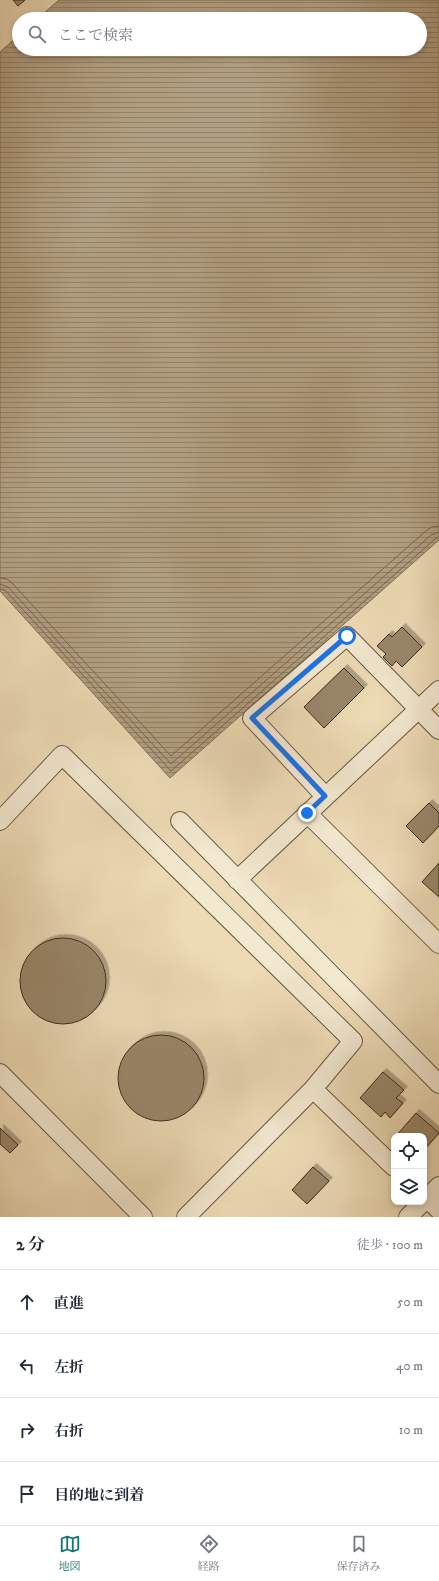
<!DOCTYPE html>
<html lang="ja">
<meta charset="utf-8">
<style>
:root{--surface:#fff;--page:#f6f6f7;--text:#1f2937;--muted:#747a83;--line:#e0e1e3;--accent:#0f766e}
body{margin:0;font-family:"IM FELL DW Pica","Noto Serif JP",serif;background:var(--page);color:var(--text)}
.controls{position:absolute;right:12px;bottom:12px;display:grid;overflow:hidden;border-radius:8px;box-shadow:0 2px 6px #0003}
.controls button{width:36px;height:36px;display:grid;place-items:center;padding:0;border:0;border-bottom:1px solid var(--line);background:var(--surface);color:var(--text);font:20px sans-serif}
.stop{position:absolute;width:12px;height:12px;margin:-9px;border:3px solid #1a73e8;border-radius:50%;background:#fff}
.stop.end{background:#1a73e8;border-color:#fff;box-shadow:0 1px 4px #0008}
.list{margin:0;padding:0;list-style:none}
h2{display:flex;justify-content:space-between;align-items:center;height:52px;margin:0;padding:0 16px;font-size:17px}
h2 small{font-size:13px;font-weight:400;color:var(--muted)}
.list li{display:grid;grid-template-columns:26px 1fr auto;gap:12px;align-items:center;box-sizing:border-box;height:64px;padding:0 16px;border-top:1px solid var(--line)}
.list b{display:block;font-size:15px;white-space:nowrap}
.list em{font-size:13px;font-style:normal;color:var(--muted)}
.icon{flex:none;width:22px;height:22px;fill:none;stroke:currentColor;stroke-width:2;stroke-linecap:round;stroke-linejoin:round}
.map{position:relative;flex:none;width:439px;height:1217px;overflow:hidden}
.search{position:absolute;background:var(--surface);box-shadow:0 2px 6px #0003;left:12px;right:12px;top:12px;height:44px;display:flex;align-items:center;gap:10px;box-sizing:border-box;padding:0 14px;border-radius:22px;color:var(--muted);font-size:15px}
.sheet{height:308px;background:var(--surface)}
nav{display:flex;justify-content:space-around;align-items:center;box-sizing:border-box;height:56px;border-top:1px solid var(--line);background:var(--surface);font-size:11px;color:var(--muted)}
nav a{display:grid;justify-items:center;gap:2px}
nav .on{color:var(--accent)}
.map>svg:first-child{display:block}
</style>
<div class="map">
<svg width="439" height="1217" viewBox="0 0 439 1217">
<defs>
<pattern id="water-rules" width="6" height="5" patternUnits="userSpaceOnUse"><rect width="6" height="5" fill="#b19f81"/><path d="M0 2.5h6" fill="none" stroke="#918269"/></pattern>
<filter id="shadow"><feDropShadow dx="3.5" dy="-3.5" stdDeviation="0" flood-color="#0004"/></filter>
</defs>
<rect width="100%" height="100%" fill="#eddbb6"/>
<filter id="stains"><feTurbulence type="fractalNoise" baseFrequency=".005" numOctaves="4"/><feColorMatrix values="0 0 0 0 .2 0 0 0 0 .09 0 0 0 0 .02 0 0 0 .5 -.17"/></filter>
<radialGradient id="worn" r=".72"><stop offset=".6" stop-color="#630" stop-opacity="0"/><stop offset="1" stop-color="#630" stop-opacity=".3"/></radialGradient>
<path fill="url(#water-rules)" stroke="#837158" d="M 59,0 L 439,0 L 439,540 L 170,778 L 0,591 L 0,52 L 19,35 L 19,49 L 420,49 L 420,19 L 37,19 Z"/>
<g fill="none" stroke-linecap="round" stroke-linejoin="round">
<path stroke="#77654e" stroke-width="1" d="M 0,578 L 7,579 L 12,583 L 171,756 L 427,530 L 432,527 L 439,526
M 0,584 L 8,587 L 171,764 L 431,535 L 439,532
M 0,589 L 5,590 L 171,771 L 435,539 L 439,537"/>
</g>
<path fill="#99876b" stroke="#3d2b1a" filter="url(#shadow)" d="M 13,0 L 25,0 L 18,6 Z
M 402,627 L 422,647 L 402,667 L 396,661 L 392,666 L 383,657 L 386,654 L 377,646 L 389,634 L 392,637 Z
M 344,668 L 364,688 L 324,728 L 304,707 Z
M 429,803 L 439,813 L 439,826 L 423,843 L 406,826 Z
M 439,863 L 439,897 L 422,882 Z
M20 981a43 43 0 1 1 86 0a43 43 0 1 1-86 0Z
M118 1078a43 43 0 1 1 86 0a43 43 0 1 1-86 0Z
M 383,1072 L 404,1090 L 396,1098 L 403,1103 L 390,1118 L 385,1112 L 381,1117 L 360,1098 Z
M 416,1113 L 439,1133 L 424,1150 L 424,1136 L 396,1136 Z
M 0,1128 L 18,1145 L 10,1153 L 0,1144 Z
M 313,1167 L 329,1181 L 307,1204 L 292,1190 Z"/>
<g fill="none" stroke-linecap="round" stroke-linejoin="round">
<defs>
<path id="minor" d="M 325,796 L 252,718 L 347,636 L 439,730
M 307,813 L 439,944
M 0,821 L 62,755 L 353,1041 L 313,1089 L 186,1217
M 180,821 L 439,1084
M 237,880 L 439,690
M 0,1073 L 143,1217
M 313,1089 L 394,1167
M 424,1196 L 439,1210
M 424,1201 L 439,1186
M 408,1217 L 423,1202"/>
</defs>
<use href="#minor" stroke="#695741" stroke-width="20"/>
<use href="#minor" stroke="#f3e8d0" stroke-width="18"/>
</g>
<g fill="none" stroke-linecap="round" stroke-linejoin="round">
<path stroke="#1a73e8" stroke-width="5" d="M 307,813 L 325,796 L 252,718 L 347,636"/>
</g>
<rect width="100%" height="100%" filter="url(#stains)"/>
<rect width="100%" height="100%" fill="url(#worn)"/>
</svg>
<div class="controls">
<button><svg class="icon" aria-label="locate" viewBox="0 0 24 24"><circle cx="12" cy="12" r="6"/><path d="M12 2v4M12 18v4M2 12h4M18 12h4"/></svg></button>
<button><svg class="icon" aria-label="layers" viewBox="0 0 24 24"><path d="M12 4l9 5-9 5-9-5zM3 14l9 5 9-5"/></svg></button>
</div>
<div class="stop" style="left:347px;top:636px"></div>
<div class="stop end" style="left:307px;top:813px"></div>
<div class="search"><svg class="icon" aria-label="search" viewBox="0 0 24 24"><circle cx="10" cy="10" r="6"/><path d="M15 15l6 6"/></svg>ここで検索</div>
</div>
<section class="sheet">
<h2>2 分<small>徒歩 · 100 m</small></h2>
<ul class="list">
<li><svg class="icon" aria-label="ahead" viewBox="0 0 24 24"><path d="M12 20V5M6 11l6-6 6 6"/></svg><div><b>直進</b></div><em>50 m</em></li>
<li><svg class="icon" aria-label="left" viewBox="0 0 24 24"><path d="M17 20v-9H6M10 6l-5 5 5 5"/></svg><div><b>左折</b></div><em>40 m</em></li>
<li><svg class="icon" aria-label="right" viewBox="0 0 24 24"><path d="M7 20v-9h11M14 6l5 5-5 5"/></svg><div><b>右折</b></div><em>10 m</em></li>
<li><svg class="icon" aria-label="arrive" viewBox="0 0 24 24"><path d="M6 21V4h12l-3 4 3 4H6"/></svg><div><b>目的地に到着</b></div></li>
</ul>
</section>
<nav>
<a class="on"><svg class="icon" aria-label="map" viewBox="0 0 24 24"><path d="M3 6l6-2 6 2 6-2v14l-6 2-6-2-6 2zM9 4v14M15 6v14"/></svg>地図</a>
<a><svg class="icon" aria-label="directions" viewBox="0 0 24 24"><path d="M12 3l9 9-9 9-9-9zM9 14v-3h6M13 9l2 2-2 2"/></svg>経路</a>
<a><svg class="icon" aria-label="saved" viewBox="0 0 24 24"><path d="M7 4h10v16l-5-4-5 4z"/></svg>保存済み</a>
</nav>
